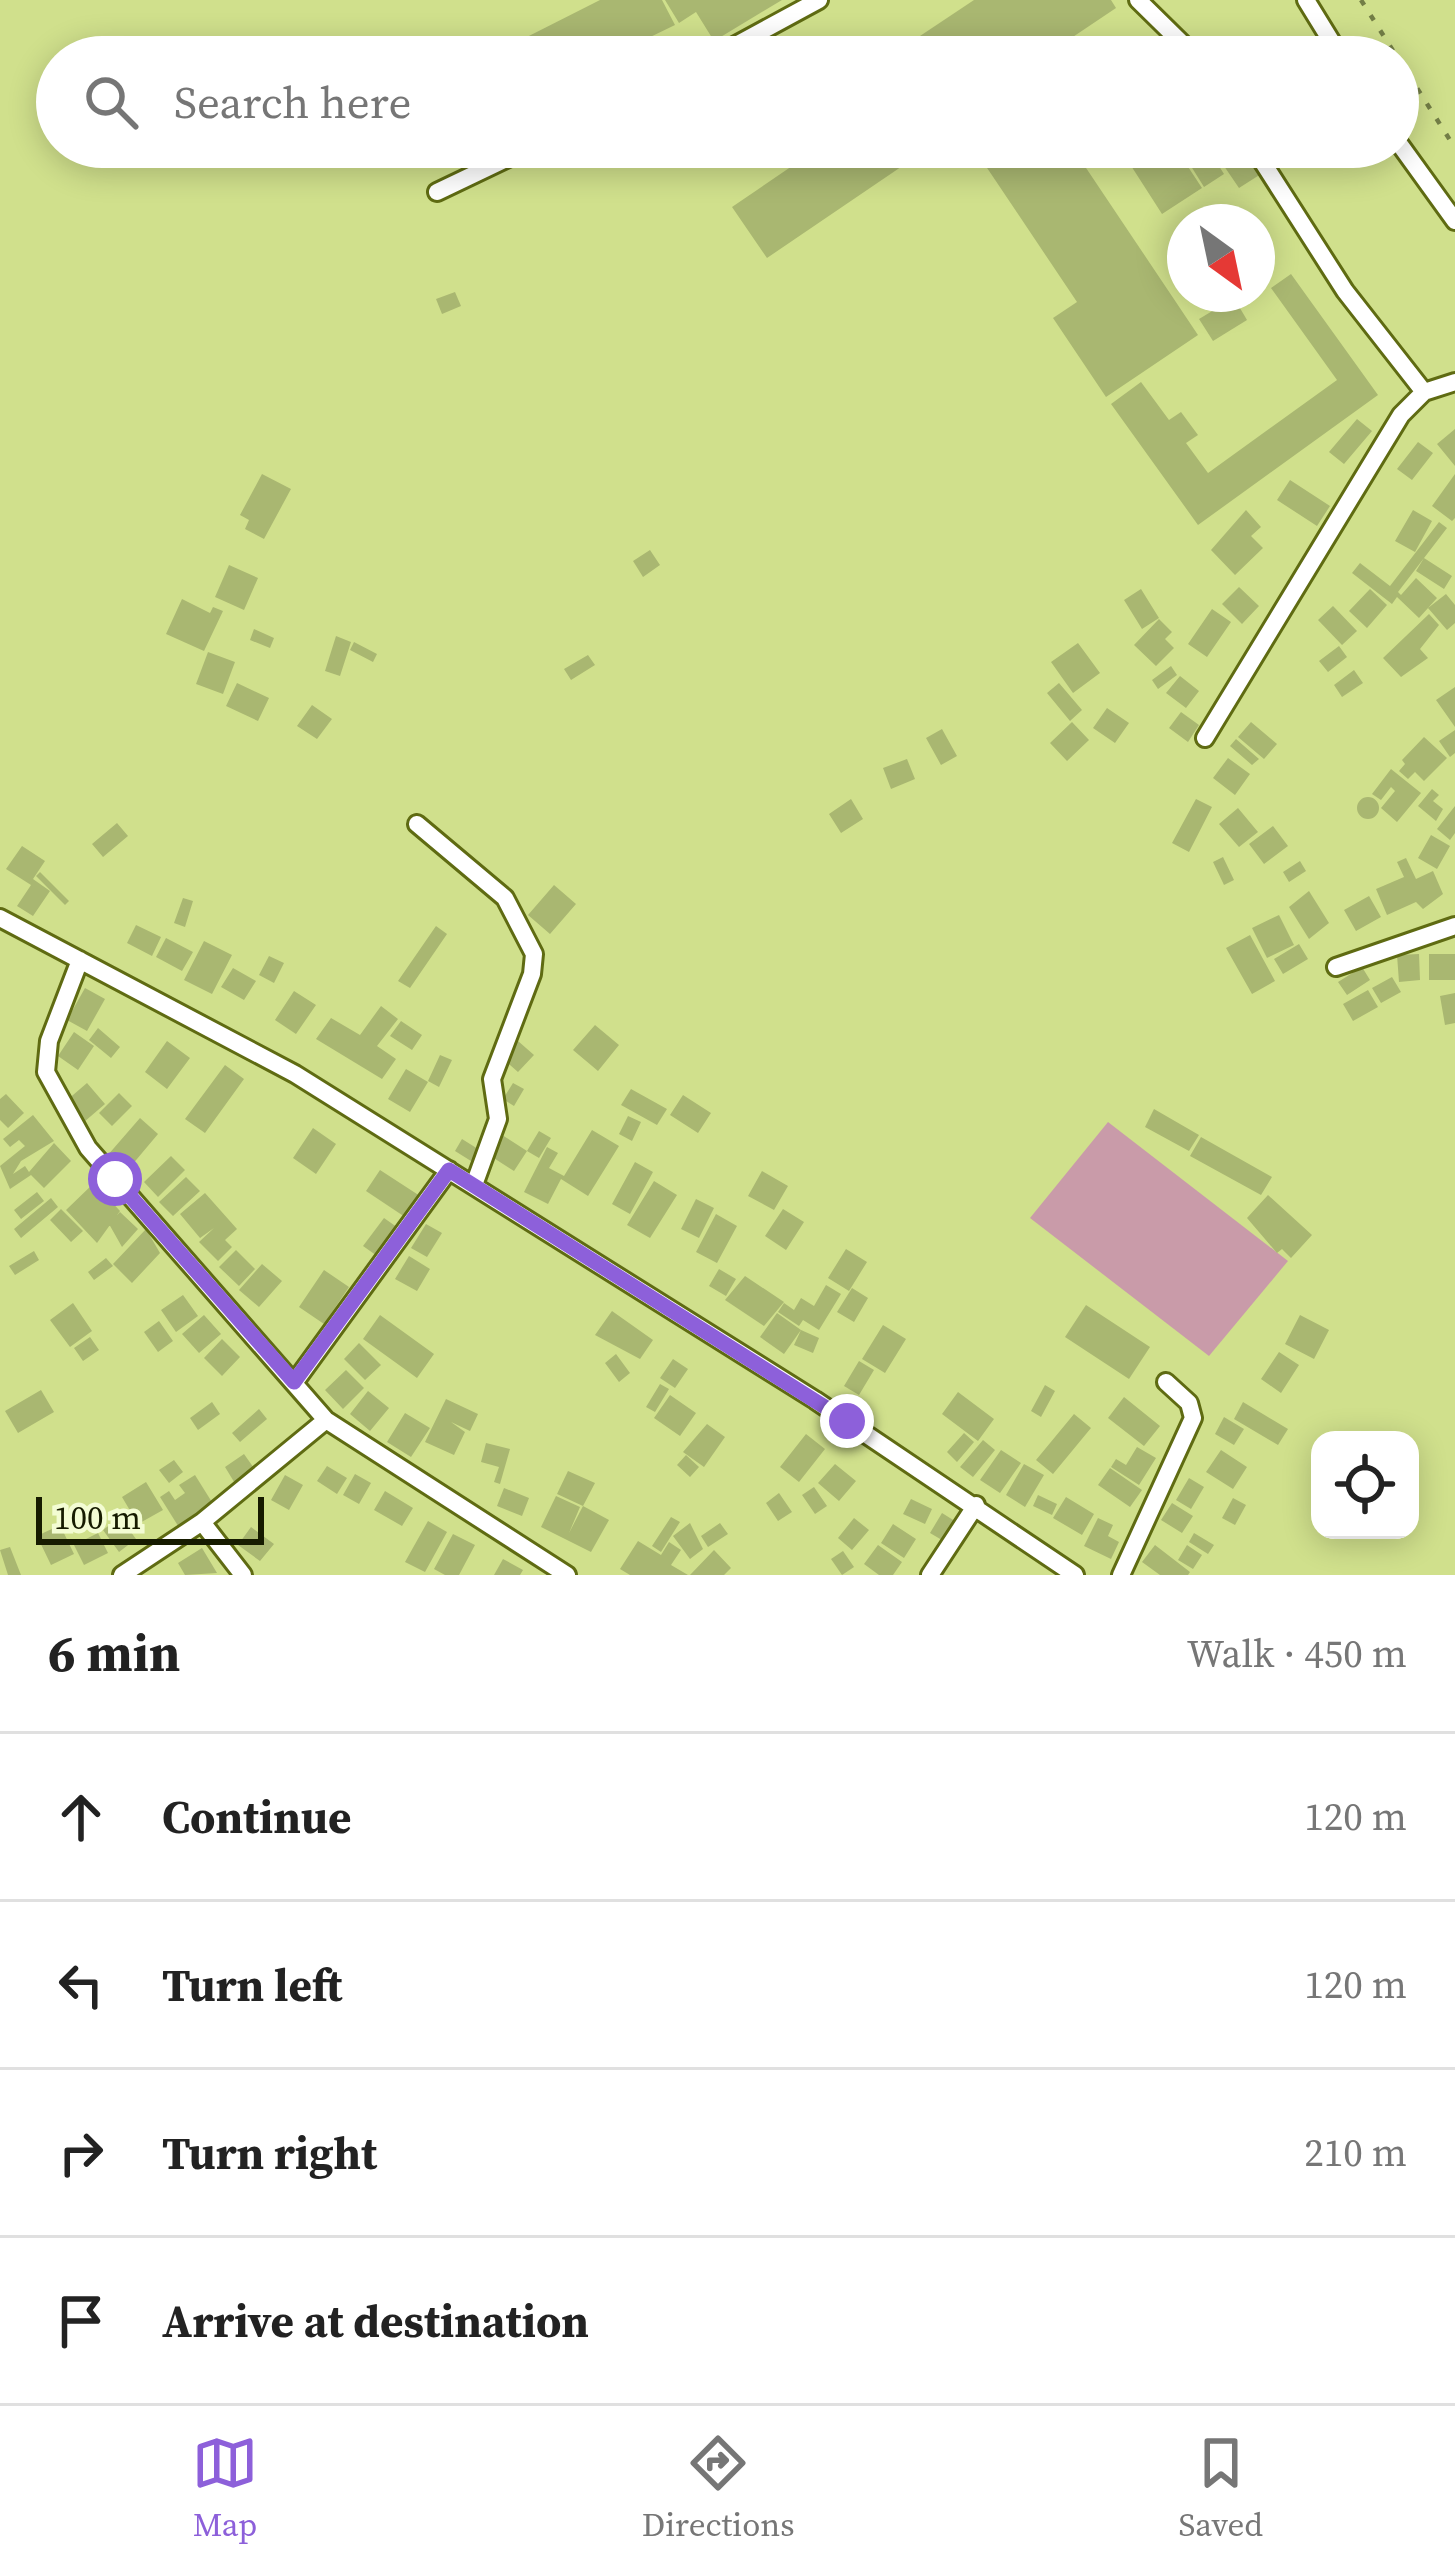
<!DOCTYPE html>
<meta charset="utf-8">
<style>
:root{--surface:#fff;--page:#f2f2f2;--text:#222;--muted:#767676;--line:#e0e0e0;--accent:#8d60da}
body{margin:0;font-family:"Source Serif 4",serif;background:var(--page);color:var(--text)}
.controls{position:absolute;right:36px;bottom:36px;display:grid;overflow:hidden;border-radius:24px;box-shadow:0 6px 30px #0003}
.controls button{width:108px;height:108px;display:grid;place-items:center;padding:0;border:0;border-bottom:3px solid var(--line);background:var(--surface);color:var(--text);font:60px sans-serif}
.compass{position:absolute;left:1167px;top:204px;width:108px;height:108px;border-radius:50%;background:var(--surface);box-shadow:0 6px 30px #0003;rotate:147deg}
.scale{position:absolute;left:36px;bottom:30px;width:228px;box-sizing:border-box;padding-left:12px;border:6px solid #161b00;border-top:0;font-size:33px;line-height:42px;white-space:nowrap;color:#161b00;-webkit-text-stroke:9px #f3fcd3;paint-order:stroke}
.stop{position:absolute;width:36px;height:36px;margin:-27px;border:9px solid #8d60da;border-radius:50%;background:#fff}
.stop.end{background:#8d60da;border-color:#fff;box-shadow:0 3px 12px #0008}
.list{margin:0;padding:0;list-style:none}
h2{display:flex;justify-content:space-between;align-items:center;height:156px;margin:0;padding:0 48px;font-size:51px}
h2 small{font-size:39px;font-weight:400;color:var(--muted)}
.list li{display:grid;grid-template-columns:78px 1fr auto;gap:36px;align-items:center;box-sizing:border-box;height:168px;padding:0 48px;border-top:3px solid var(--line)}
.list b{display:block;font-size:45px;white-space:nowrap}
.list em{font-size:39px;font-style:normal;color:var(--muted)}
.icon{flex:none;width:66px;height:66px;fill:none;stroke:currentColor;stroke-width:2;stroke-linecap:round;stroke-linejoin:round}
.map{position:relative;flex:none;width:1455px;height:1575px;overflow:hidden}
.search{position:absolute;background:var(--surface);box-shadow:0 6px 30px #0003;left:36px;right:36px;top:36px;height:132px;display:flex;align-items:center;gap:30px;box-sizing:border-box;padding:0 42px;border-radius:66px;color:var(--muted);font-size:45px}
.sheet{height:828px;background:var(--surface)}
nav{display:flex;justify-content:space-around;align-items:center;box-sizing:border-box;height:168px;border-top:3px solid var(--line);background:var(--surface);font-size:33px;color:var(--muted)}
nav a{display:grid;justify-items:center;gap:6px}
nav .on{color:var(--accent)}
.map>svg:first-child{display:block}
</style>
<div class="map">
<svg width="1455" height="1575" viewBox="0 0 1455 1575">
<rect width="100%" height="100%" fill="#d0e08c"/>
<path fill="#c99ba9" d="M 1108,1122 L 1288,1261 L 1209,1356 L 1030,1218 Z"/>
<path fill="#a9b771" d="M 600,0 L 662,0 L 675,25 L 609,57 L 525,57 L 517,42 Z
M 665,0 L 782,0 L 714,41 L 696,12 L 679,23 Z
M 974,0 L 1111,0 L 1116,8 L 1043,57 L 913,57 L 905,46 Z
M 820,147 L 915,147 L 920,154 L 767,258 L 732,207 Z
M 973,147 L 1072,147 L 1198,335 L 1106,397 L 1053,318 L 1077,302 Z
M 1119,147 L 1175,147 L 1202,188 L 1162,214 Z
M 1179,147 L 1207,147 L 1224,174 L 1204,187 Z
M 1211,147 L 1243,147 L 1261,174 L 1239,188 Z
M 1291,274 L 1378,395 L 1198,525 L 1111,404 L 1141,382 L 1169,420 L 1181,412 L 1198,435 L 1186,443 L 1208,473 L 1337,380 L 1271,288 Z
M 455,292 L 461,306 L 442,314 L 436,299 Z
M 1234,298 L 1247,320 L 1213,341 L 1199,319 Z
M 1357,419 L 1372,431 L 1344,464 L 1329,452 Z
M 1455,429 L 1455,466 L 1437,444 Z
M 1418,442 L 1433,453 L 1412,480 L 1397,469 Z
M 262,474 L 291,489 L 264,539 L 245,529 L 249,520 L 240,515 Z
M 1455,474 L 1455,518 L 1452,521 L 1432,506 Z
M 1290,480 L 1330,506 L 1317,526 L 1277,500 Z
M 1246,510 L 1261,527 L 1251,536 L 1263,548 L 1235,575 L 1211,550 Z
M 1413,510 L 1432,521 L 1415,552 L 1395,541 Z
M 1439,522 L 1447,528 L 1398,592 L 1401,595 L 1416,578 L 1437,598 L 1419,618 L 1397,597 L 1392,604 L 1352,573 L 1360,563 L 1390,586 Z
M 650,550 L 660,565 L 643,577 L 633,561 Z
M 1424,558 L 1452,576 L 1444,589 L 1416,571 Z
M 229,565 L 258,578 L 244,610 L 215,597 Z
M 1239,587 L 1259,606 L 1242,624 L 1222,604 Z
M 1141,589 L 1159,618 L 1142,629 L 1124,600 Z
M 1370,589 L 1387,605 L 1367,628 L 1349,611 Z
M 1446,594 L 1455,605 L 1455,623 L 1447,630 L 1428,608 Z
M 182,599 L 210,613 L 213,607 L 223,611 L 204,651 L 166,634 Z
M 1333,606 L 1357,631 L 1342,645 L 1318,620 Z
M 1212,609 L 1231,622 L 1207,657 L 1188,644 Z
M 1429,614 L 1439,625 L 1420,649 L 1428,658 L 1401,677 L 1383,658 Z
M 1159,619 L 1172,632 L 1165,639 L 1174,648 L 1156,666 L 1134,645 Z
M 254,629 L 274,638 L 270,648 L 250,640 Z
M 336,636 L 351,642 L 340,676 L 325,671 Z
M 354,642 L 377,654 L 373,662 L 350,650 Z
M 1078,643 L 1100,673 L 1073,693 L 1051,662 Z
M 1339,646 L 1347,657 L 1328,672 L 1319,661 Z
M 208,652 L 235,662 L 223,694 L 196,684 Z
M 588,655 L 595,665 L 571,680 L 564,669 Z
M 1171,666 L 1177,675 L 1158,689 L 1152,680 Z
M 1354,670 L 1363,683 L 1342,697 L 1334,685 Z
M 1180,676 L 1199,691 L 1186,708 L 1166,693 Z
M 237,683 L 269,698 L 258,721 L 226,706 Z
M 1059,683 L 1082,710 L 1070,721 L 1047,693 Z
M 1455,687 L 1455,727 L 1436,700 Z
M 312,705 L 332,719 L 317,739 L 297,726 Z
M 1107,708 L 1129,723 L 1115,743 L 1093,728 Z
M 1181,712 L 1199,725 L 1188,742 L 1169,728 Z
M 1072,722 L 1089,740 L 1067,761 L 1050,743 Z
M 1251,722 L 1277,744 L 1264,759 L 1238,737 Z
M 942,729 L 957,756 L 941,765 L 926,738 Z
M 1455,730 L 1455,753 L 1450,757 L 1439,741 Z
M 1424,737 L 1447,758 L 1424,781 L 1415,772 L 1408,779 L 1399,771 L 1405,764 L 1402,760 Z
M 1236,739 L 1259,759 L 1252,765 L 1230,746 Z
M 1228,758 L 1250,774 L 1235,795 L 1213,778 Z
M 907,759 L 915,779 L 891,789 L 883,768 Z
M 1391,769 L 1421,793 L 1397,822 L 1381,808 L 1395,791 L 1391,787 L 1381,800 L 1372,794 Z
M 1432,789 L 1439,795 L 1433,801 L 1443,809 L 1436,821 L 1418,806 Z
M1357 808a11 11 0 1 1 22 0a11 11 0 1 1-22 0Z
M 851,799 L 863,819 L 841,833 L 829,814 Z
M 1196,799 L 1212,807 L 1189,852 L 1172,843 Z
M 1455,806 L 1455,833 L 1450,840 L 1437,829 Z
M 1238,808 L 1258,832 L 1239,847 L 1219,824 Z
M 117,823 L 128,836 L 103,857 L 92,844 Z
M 1273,826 L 1288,846 L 1264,864 L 1249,844 Z
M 1431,835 L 1450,846 L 1437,869 L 1418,858 Z
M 22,846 L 45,861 L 33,879 L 50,891 L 33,916 L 17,906 L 31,885 L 6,869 Z
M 1223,857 L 1234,880 L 1224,885 L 1213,862 Z
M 1406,858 L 1416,879 L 1433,871 L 1443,894 L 1423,909 L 1416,902 L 1387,915 L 1376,889 L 1404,877 L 1397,862 Z
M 1300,861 L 1306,871 L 1289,882 L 1283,872 Z
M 40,872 L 69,901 L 65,905 L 36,876 Z
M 554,885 L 576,904 L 550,934 L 528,915 Z
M 1309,891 L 1329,923 L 1309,939 L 1289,907 Z
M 1369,896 L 1381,917 L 1356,931 L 1344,910 Z
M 183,898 L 193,901 L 185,927 L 174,923 Z
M 1279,915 L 1294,945 L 1267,958 L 1252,928 Z
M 136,925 L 161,937 L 152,956 L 127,943 Z
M 436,926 L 447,934 L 410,988 L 398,981 Z
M 1250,935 L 1275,981 L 1252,994 L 1226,948 Z
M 166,938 L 193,952 L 182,971 L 156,957 Z
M 204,941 L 232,955 L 212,994 L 184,980 Z
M 1299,944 L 1308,959 L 1283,974 L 1274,959 Z
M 1419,954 L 1420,980 L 1399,982 L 1397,955 Z
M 1429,954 L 1455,954 L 1455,980 L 1429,980 Z
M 269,956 L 284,963 L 274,983 L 259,975 Z
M 1362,967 L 1370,980 L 1347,995 L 1338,982 Z
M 233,968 L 256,981 L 244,1000 L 221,987 Z
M 1392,977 L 1401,992 L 1381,1003 L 1372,988 Z
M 85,988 L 105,999 L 87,1031 L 67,1020 Z
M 1368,990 L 1378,1007 L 1353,1021 L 1343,1004 Z
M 294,991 L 316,1005 L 296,1034 L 275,1020 Z
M 1455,993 L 1455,1023 L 1445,1025 L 1440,996 Z
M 381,1006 L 398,1019 L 377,1046 L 396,1059 L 382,1079 L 316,1039 L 331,1018 L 360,1035 Z
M 401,1021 L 422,1035 L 412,1050 L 390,1036 Z
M 595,1025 L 619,1045 L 598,1071 L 573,1050 Z
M 98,1028 L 120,1047 L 111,1058 L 89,1040 Z
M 74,1032 L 94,1046 L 78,1070 L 58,1056 Z
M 167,1041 L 190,1058 L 167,1089 L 145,1072 Z
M 518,1041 L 534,1055 L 518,1072 L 502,1058 Z
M 440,1055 L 452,1060 L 439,1087 L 428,1081 Z
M 225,1065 L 244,1079 L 205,1133 L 185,1119 Z
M 406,1069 L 428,1082 L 410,1112 L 388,1099 Z
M 87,1083 L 105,1104 L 84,1122 L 66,1101 Z
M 513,1083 L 524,1089 L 514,1106 L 503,1099 Z
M 631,1089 L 667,1109 L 657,1125 L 621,1105 Z
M 119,1093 L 132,1106 L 112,1126 L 99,1113 Z
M 6,1094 L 24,1113 L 8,1128 L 0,1120 L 0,1099 Z
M 683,1095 L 711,1113 L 698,1133 L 670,1115 Z
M 1154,1109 L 1199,1135 L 1189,1151 L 1145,1127 Z
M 33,1115 L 54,1141 L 21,1161 L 13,1174 L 25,1166 L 29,1172 L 54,1143 L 71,1161 L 44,1188 L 31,1175 L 10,1189 L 0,1166 L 25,1146 L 19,1140 L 10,1147 L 3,1139 Z
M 628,1116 L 641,1122 L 632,1141 L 619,1134 Z
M 140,1118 L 158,1134 L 126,1172 L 107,1156 Z
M 313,1128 L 336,1144 L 316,1174 L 293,1158 Z
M 592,1130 L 619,1146 L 588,1196 L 561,1179 L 548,1204 L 524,1192 L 547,1147 L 558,1153 L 549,1168 L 564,1176 Z
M 539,1131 L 551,1138 L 539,1158 L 527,1151 Z
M 502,1135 L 527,1151 L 514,1171 L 489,1155 Z
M 1201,1137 L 1272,1177 L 1261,1195 L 1190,1156 Z
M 462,1139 L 478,1149 L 471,1161 L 455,1151 Z
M 171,1156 L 185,1170 L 158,1197 L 144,1182 Z
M 635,1162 L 653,1172 L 630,1214 L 612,1204 Z
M 380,1170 L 420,1196 L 405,1217 L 366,1191 Z
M 762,1171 L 788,1186 L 774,1210 L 748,1196 Z
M 186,1177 L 200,1191 L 173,1216 L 159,1202 Z
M 654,1181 L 677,1195 L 650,1238 L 627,1225 Z
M 94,1183 L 120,1211 L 97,1243 L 66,1210 Z
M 37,1192 L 44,1201 L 21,1219 L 14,1210 Z
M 205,1193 L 237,1229 L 225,1240 L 232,1247 L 218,1261 L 199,1242 L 214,1228 L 200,1238 L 180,1214 Z
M 1268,1195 L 1312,1235 L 1291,1258 L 1282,1249 L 1277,1253 L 1247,1218 Z
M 51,1198 L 58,1207 L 21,1238 L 14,1229 Z
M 696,1199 L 714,1208 L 699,1238 L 681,1229 Z
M 61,1209 L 83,1231 L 71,1242 L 50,1220 Z
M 783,1209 L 804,1222 L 786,1250 L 765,1236 Z
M 120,1212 L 138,1229 L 122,1247 L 109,1224 Z
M 716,1214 L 737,1226 L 717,1263 L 696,1252 Z
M 384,1218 L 401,1230 L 380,1258 L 363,1246 Z
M 426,1224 L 442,1233 L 427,1257 L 411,1248 Z
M 146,1229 L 160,1253 L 132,1283 L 113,1264 Z
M 846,1249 L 867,1262 L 849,1291 L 828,1278 Z
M 236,1250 L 255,1269 L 239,1286 L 219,1267 Z
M 34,1251 L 39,1260 L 15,1275 L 9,1266 Z
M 409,1256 L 430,1269 L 417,1291 L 395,1279 Z
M 106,1258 L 113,1266 L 94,1280 L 88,1272 Z
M 262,1264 L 282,1281 L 259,1307 L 239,1290 Z
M 719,1269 L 736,1279 L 726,1296 L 709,1286 Z
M 324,1270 L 349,1287 L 324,1324 L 299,1307 Z
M 745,1276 L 784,1302 L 764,1326 L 725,1300 Z
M 826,1285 L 841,1294 L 819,1330 L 803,1320 L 799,1326 L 778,1312 L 784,1303 L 794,1310 L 801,1298 L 814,1306 Z
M 852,1288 L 868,1298 L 854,1322 L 837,1312 Z
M 183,1295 L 198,1316 L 176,1332 L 161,1310 Z
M 73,1303 L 92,1331 L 70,1347 L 50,1320 Z
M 1086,1305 L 1150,1347 L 1129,1379 L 1065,1337 Z
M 612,1311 L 653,1340 L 640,1359 L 595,1335 Z
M 777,1313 L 801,1330 L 784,1354 L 760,1337 Z
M 204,1315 L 221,1334 L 199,1353 L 182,1334 Z
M 380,1315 L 434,1354 L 417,1378 L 363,1339 Z
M 1300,1315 L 1329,1330 L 1314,1359 L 1285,1344 Z
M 159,1321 L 173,1341 L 158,1352 L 144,1332 Z
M 883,1325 L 906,1339 L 885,1373 L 862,1359 Z
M 801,1330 L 819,1338 L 813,1353 L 794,1345 Z
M 90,1337 L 99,1350 L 83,1361 L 74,1348 Z
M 222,1339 L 240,1357 L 222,1376 L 204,1358 Z
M 359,1343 L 381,1365 L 365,1380 L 344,1359 Z
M 1279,1352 L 1299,1365 L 1281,1393 L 1261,1379 Z
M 616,1354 L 630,1373 L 619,1382 L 605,1363 Z
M 673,1359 L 688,1369 L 675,1388 L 660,1378 Z
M 859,1361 L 874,1370 L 859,1395 L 844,1386 Z
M 346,1370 L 364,1388 L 343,1409 L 325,1390 Z
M 660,1384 L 669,1389 L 655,1412 L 646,1407 Z
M 1045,1385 L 1055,1391 L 1041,1417 L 1031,1411 Z
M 41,1390 L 54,1412 L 18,1433 L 5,1411 Z
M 368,1391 L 389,1408 L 370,1431 L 350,1414 Z
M 958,1392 L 994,1419 L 978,1441 L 942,1414 Z
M 670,1395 L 696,1413 L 680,1436 L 654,1418 Z
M 1124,1397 L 1160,1426 L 1144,1446 L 1108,1418 Z
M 446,1399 L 478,1414 L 470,1431 L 451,1422 L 465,1432 L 454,1455 L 425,1442 Z
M 212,1402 L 220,1414 L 198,1430 L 190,1418 Z
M 1243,1402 L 1288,1429 L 1278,1445 L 1234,1419 Z
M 259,1409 L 267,1419 L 240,1442 L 232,1433 Z
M 405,1413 L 430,1428 L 411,1457 L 387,1442 Z
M 1074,1414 L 1091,1428 L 1053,1474 L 1036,1460 Z
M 1224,1417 L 1244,1429 L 1234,1445 L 1215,1434 Z
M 707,1424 L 725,1437 L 704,1467 L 683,1452 Z
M 964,1433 L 974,1442 L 957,1462 L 947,1452 Z
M 806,1434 L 825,1449 L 799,1482 L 780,1467 Z
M 983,1440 L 995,1450 L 973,1477 L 960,1467 Z
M 486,1443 L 510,1449 L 500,1484 L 494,1482 L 499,1467 L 481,1462 Z
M 1137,1447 L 1156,1458 L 1139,1485 L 1111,1467 L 1116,1459 L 1126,1465 Z
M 1001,1450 L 1021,1463 L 1000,1493 L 980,1480 Z
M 1221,1450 L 1247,1467 L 1233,1489 L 1206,1472 Z
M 244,1454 L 256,1471 L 236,1485 L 225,1467 Z
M 686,1455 L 699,1467 L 690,1477 L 677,1465 Z
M 174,1460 L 183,1472 L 169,1483 L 159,1470 Z
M 835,1464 L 856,1481 L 839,1501 L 818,1483 Z
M 1024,1464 L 1044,1475 L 1025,1507 L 1006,1495 Z
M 327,1466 L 347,1478 L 337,1494 L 317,1481 Z
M 1110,1468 L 1142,1490 L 1130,1507 L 1098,1485 Z
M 568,1471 L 595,1483 L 583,1506 L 609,1520 L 591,1552 L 541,1527 L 556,1496 L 580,1507 L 569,1533 L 583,1506 L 557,1494 Z
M 355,1474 L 371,1483 L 359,1504 L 343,1495 Z
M 195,1475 L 215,1507 L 180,1529 L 160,1497 L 169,1491 L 175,1500 L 185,1493 L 179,1485 Z
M 285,1475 L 303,1485 L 289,1510 L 271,1500 Z
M 1189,1478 L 1204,1487 L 1191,1509 L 1176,1500 Z
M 146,1482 L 163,1510 L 138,1524 L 122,1497 Z
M 814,1487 L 827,1506 L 815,1514 L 802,1495 Z
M 504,1488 L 529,1498 L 522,1516 L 497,1506 Z
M 385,1491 L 413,1508 L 402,1526 L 374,1510 Z
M 779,1493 L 792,1512 L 778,1521 L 766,1503 Z
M 1038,1495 L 1057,1504 L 1052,1515 L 1033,1506 Z
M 1066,1497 L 1094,1514 L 1082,1535 L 1053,1518 Z
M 1233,1498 L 1246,1505 L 1235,1525 L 1222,1518 Z
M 911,1499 L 932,1509 L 925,1524 L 903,1514 Z
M 1172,1503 L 1193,1516 L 1182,1533 L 1161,1520 Z
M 942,1513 L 958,1523 L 947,1543 L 930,1533 Z
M 120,1517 L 136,1539 L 119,1552 L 103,1530 Z
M 671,1517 L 680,1522 L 661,1552 L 652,1546 Z
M 854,1518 L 869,1530 L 852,1550 L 838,1538 Z
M 1098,1518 L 1113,1525 L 1108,1536 L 1119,1542 L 1111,1559 L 1084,1546 Z
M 428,1521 L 447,1532 L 425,1572 L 405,1562 Z
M 690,1523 L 703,1549 L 690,1559 L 673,1536 Z
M 720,1523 L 728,1534 L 708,1547 L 701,1536 Z
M 893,1524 L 916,1539 L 904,1558 L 881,1543 Z
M 60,1525 L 74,1554 L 51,1565 L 37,1536 Z
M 251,1527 L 274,1544 L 260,1561 L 238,1545 Z
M 98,1533 L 108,1553 L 84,1565 L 74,1545 Z
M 1194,1533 L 1214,1545 L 1208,1554 L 1189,1542 Z
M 453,1534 L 475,1545 L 459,1575 L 445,1575 L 434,1569 Z
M 638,1541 L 661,1555 L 669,1542 L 681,1550 L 671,1565 L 688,1575 L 630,1575 L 620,1569 Z
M 878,1545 L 902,1562 L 893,1575 L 879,1575 L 864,1564 Z
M 1155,1545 L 1190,1572 L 1188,1575 L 1160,1575 L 1142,1562 Z
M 1187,1545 L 1202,1555 L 1193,1569 L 1178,1560 Z
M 10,1547 L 21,1575 L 8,1575 L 0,1550 Z
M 202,1548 L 217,1573 L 185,1575 L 178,1563 Z
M 714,1550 L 731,1568 L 724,1575 L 690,1575 Z
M 843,1551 L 854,1567 L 842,1575 L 831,1559 Z
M 503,1559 L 523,1570 L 520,1575 L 494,1575 Z"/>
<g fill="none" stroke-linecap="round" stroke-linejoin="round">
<defs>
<path id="street" d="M 1138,0 L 1196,57
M 1306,0 L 1341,57
M 714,57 L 819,0
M 1398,142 L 1455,221
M 1253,147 L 1345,291 L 1424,392
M 437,192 L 531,147
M 1205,738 L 1401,415 L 1424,392 L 1455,382
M 417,824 L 505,898 L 534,954 L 532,974 L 492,1079 L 498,1119 L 474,1185
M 0,918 L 295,1074 L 815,1400 L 1075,1575
M 80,960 L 49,1041 L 46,1072 L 88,1148 L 326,1420 L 567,1575
M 1336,967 L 1455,926
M 294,1383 L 449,1170
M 202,1522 L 243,1575
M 122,1575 L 202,1522 L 326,1420
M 930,1575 L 976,1505
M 1121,1575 L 1193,1418 L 1189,1403 L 1166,1382"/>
</defs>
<use href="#street" stroke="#5f6b12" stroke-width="22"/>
<use href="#street" stroke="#fff" stroke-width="16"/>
<path stroke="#737e46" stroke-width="4.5" stroke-dasharray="6 12" stroke-linecap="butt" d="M 1361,0 L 1397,57
M 1398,58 L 1455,148"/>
</g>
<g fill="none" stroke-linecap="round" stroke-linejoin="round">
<path stroke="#8d60da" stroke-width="15" d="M 115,1179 L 294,1382 L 449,1170 L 847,1421"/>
</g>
</svg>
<div class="controls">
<button><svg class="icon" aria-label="locate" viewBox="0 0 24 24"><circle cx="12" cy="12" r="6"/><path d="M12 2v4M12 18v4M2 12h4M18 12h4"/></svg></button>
</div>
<svg class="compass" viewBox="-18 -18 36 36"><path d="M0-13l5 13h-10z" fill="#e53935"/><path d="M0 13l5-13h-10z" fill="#767676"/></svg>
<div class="scale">100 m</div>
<div class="stop" style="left:115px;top:1179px"></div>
<div class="stop end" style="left:847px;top:1421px"></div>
<div class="search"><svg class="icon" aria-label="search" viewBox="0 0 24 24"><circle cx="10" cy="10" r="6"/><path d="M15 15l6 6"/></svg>Search here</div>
</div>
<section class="sheet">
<h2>6 min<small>Walk · 450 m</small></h2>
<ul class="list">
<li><svg class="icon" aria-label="ahead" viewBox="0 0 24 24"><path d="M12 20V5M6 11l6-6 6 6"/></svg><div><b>Continue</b></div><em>120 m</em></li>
<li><svg class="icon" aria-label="left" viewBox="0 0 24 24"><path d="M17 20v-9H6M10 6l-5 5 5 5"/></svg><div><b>Turn left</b></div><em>120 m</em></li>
<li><svg class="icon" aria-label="right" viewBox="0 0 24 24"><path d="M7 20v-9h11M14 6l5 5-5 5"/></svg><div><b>Turn right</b></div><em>210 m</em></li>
<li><svg class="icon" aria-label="arrive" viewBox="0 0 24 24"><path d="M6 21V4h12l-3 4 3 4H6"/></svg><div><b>Arrive at destination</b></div></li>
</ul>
</section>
<nav>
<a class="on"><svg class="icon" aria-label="map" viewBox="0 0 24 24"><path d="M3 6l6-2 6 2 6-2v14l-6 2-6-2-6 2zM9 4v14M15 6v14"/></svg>Map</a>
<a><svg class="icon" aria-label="directions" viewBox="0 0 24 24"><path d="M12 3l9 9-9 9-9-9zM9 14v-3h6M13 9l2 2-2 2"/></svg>Directions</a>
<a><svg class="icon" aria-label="saved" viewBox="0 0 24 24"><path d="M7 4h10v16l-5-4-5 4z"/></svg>Saved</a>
</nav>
